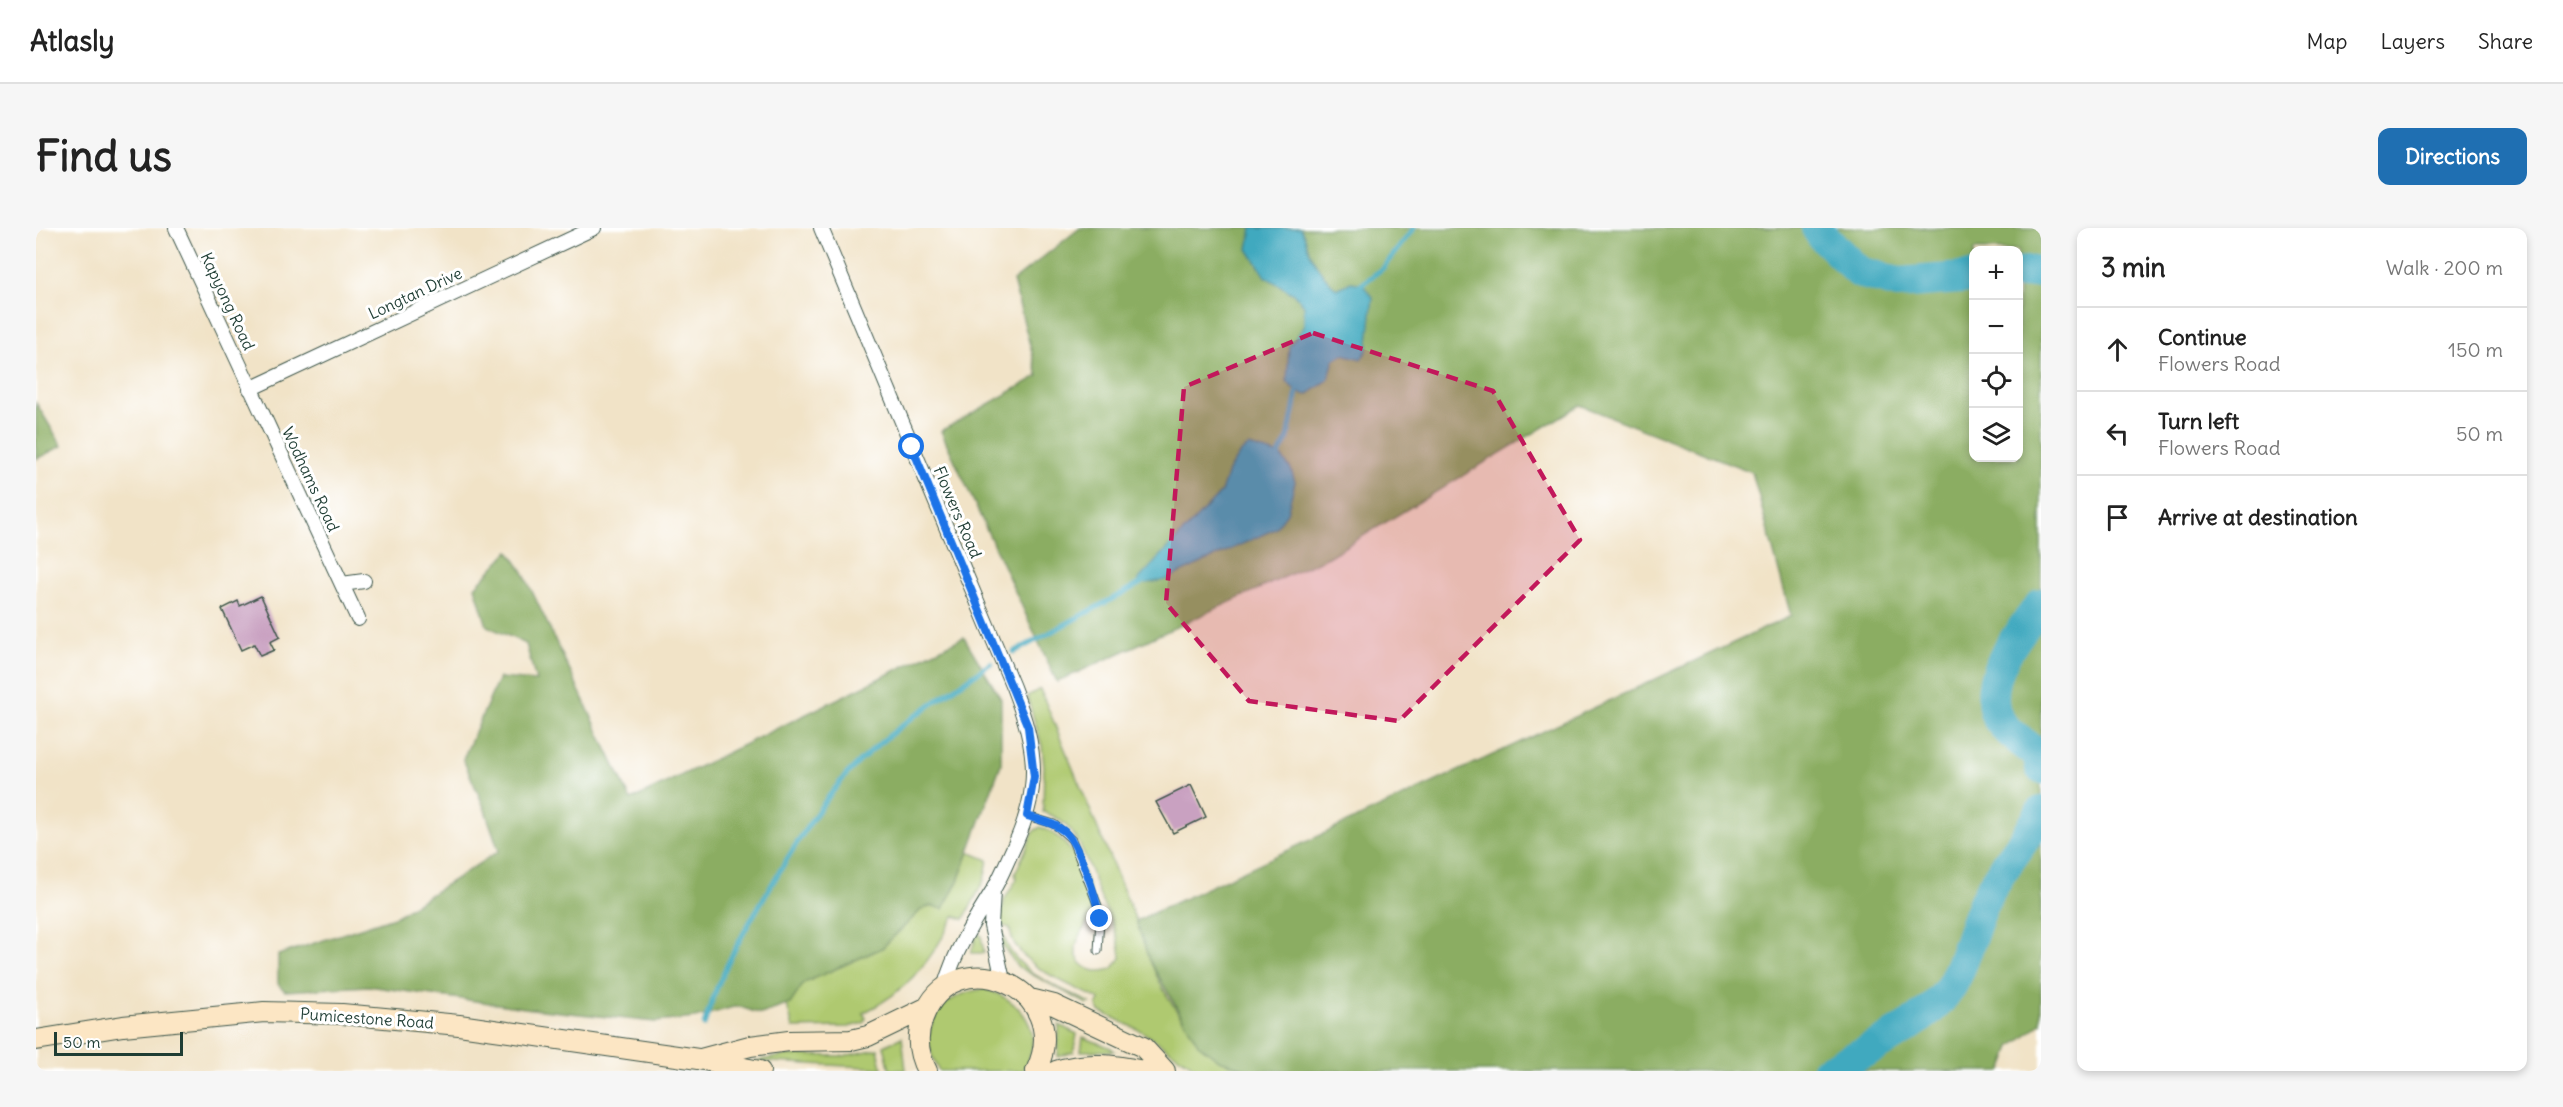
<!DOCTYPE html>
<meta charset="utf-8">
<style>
:root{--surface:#fff;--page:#f6f6f6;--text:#222;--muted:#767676;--line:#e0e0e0;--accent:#1f6fb2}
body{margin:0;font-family:Delius,sans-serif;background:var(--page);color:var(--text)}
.controls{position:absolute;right:18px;top:18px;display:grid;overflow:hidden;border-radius:12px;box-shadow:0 3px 9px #0003}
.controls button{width:54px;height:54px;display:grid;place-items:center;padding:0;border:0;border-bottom:2px solid var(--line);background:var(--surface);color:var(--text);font:30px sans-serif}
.scale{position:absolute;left:18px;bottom:15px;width:129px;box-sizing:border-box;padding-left:6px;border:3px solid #1f3d34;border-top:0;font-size:16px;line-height:21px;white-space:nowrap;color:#1f3d34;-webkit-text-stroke:4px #fff;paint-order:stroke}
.stop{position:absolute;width:18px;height:18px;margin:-14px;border:4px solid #1a73e8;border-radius:50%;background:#fff}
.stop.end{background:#1a73e8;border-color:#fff;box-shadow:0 2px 6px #0008}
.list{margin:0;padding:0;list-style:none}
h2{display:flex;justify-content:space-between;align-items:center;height:78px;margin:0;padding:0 24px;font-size:26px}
h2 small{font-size:20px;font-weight:400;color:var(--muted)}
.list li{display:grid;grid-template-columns:39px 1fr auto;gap:18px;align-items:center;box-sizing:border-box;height:84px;padding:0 24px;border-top:2px solid var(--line)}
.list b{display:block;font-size:22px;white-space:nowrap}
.list p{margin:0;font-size:20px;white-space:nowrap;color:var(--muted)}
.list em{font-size:20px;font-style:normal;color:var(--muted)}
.icon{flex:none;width:33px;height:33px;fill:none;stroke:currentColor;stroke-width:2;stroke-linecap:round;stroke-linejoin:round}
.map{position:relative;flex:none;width:2005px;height:843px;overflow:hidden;border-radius:12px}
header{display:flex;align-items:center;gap:36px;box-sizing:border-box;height:84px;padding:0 30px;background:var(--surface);border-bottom:2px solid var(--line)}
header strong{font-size:28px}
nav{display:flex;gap:33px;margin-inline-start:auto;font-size:21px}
.intro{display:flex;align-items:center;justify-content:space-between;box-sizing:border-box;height:144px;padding:0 36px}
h1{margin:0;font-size:42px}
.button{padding:15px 27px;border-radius:12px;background:var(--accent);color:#fff;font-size:21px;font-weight:700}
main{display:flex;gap:36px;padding:0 36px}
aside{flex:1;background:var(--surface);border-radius:12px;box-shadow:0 3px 9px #0003}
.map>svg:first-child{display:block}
</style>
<header>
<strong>Atlasly</strong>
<nav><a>Map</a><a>Layers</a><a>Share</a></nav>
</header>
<div class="intro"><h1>Find us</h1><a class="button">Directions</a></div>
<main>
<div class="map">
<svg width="2005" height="843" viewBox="0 0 2005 843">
<rect width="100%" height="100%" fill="#fff"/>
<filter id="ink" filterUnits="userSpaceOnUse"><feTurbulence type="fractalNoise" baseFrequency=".0167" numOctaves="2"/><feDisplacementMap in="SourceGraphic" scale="12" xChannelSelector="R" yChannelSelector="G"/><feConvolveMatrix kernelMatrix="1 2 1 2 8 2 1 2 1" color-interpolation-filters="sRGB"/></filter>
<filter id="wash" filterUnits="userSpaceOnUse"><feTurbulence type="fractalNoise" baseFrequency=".008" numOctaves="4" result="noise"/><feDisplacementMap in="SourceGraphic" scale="24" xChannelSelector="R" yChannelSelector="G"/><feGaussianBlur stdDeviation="1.35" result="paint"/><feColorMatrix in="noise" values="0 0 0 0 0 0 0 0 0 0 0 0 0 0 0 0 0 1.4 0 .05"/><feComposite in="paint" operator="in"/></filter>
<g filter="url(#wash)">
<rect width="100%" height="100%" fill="#f1e3c7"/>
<path fill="#afc96f" stroke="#678352" stroke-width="1.5" d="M 1004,461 L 1108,712 C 1121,763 1162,827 1215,841 L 1214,843 L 1165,843 L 1105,803 L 1063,783 L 1061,777 L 1064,772 C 1036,757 975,736 974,700 L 964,697 L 968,672 L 981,651 L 979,646 L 998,603 L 1004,599 C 1034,610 1056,648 1055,681 C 1055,701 1028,716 1046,736 C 1055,745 1065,744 1076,741 L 1085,730 C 1084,709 1074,692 1066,673 C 1052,641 1046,595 1007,584 L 1008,538 L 1006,518 L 991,468 Z
M 933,624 L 952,632 L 948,652 L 928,691 L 918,688 C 897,731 871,764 827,785 L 830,790 L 828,795 L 812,799 L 757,800 L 751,777 L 768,755 L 846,720 L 886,681 L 895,678 L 922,653 Z
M 941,706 L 945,707 L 948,725 L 935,725 Z
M 967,706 C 978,745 1021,758 1054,775 L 1051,776 L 982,739 L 966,717 Z
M 948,761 C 986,771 1012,806 986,843 L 903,843 C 878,802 903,766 948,761 Z
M 1023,797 L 1041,806 L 1038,824 L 1022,829 Z
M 866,809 L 870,842 L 854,842 L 848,818 Z
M 1047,809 L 1075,820 L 1078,823 L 1045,823 Z
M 842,821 L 846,840 L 719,833 L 752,827 L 808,828 Z"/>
<path fill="#8bad62" stroke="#55754b" stroke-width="1.5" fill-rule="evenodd" d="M 1044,0 L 2005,0 L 2005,795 L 1975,819 L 1966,843 L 1217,843 L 1183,832 L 1162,816 L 1113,732 L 1100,693 L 1755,388 L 1716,244 L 1544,177 L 1292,329 L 1021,454 L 905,203 L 1002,148 L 977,53 ZM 1938,22 L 1982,22 L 1982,230 L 1938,230 Z
M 0,175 L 26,218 L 0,231 Z
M 473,323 L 486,342 L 595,572 L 928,409 L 965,471 L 965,536 L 922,653 L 907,681 L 895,678 L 886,681 L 846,720 L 768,755 L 754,776 L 725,786 L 701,778 L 659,790 L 619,794 L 496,781 L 332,758 L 249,763 L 242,756 L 242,727 L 361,688 L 463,623 L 448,579 L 427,531 L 463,450 L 500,453 L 490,416 L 451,398 L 439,359 Z"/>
<path fill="#3fa9bf" stroke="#2f737a" stroke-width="1.5" d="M 1216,0 L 1264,0 C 1269,7 1269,10 1271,17 C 1276,33 1289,51 1301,61 L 1315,54 L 1326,56 L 1337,69 L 1331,123 L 1325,131 L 1307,126 L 1298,132 L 1292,152 L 1271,167 L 1260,164 L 1251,153 L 1253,118 L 1268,99 L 1268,77 L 1258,66 L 1230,49 L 1212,21 Z
M 1213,218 L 1244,227 L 1255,241 L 1259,254 L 1251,285 L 1239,301 L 1129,352 L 1105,356 L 1102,352 L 1185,264 L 1192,243 L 1204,225 Z"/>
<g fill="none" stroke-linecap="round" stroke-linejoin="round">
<path stroke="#3fa9bf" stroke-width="5" d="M 1321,60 L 1347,40 L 1378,0
M 1240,232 L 1252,210 L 1262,159
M 978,424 L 1111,352
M 668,797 C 683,744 711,698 739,651 C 761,614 783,578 811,546 C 852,502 906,470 955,435"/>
<path stroke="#3fa9bf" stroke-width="32" d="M 1781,0 L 1786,8 L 1823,44 L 1862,55 L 1938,49
M 1982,45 L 2005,43
M 2005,376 C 1984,404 1948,445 1959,484 C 1963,499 1990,517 2002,526 L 2005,540
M 1791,843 C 1827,825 1895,793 1915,758 C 1932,729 1937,694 1953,664 C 1968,636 1990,613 2005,584"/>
</g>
<g id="blocks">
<path fill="#c9a1c1" d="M 225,368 L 244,409 L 234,414 L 238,422 L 224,428 L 218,416 L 205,422 L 186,381 L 202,373 L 204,378 Z
M 1155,557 L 1170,589 L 1137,605 L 1120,574 Z"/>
</g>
</g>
<g filter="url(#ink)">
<use href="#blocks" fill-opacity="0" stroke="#3e564a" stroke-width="1.5"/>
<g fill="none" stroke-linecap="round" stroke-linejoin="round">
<defs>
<path id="service" d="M 991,588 L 1018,596 L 1036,612 L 1062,678 L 1064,691 L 1062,723"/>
<path id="minor" d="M 140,0 L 322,391
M 785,0 L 977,459 C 1002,524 1006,561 975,625 C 969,638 964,651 957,662 C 937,694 918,724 908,760
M 214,161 L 558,0
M 306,356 L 328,353
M 957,662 L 955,698 L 967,752"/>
<path id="secondary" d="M 994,771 L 1018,777 L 1107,819 L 1129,843
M 0,812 L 87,798 L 228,784 L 306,786 L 423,797 L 662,831 L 724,843
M 665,831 L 714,818 L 753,813 L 815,812 L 832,808 L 890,780
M 891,843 C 882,826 880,808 887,790 C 917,708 1040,760 1000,843
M 1020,843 C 1050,833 1078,837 1108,843"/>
</defs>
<use href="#service" stroke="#3e564a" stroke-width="9"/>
<use href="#minor" stroke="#3e564a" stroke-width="16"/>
<use href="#secondary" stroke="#3e564a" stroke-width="22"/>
<use href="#service" stroke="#fff" stroke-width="7"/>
<use href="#minor" stroke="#fff" stroke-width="14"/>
<use href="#secondary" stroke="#fce6c4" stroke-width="20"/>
</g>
</g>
<g fill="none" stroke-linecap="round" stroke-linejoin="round" filter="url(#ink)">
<path stroke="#1a73e8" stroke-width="8" d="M 876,219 L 992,499 L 998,549 L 991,588 C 1004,592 1019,595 1029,604 C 1045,620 1060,669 1064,691"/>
</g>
<path fill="#c2185b" fill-opacity="0.2" stroke="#c2185b" stroke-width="4.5" stroke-dasharray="12 8" stroke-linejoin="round" d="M 1277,105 L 1457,163 L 1544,312 L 1363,493 L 1213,473 L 1130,375 L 1148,159 Z"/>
<g text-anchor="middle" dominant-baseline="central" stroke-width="6" stroke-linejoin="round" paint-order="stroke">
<g font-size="16" fill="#1f3d34" stroke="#fff">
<text transform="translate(379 65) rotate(-25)">Longtan Drive</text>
<text transform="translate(192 73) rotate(65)">Kapyong Road</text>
<text transform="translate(275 251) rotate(65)">Wodhams Road</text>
<text transform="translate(922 284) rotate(67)">Flowers Road</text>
<text transform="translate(331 790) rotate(4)">Pumicestone Road</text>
</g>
</g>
</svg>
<div class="controls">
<button>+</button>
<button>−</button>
<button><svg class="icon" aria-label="locate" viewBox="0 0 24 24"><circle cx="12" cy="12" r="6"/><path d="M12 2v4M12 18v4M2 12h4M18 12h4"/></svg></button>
<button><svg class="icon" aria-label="layers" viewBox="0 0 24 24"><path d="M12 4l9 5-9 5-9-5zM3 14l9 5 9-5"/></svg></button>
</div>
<div class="scale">50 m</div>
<div class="stop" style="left:876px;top:219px"></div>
<div class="stop end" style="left:1064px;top:691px"></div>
</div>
<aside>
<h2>3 min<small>Walk · 200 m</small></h2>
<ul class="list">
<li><svg class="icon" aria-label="ahead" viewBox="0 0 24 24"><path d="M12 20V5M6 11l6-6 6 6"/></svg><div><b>Continue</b><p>Flowers Road</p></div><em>150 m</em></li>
<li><svg class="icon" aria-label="left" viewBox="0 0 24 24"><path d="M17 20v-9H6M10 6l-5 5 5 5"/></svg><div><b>Turn left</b><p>Flowers Road</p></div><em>50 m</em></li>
<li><svg class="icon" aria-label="arrive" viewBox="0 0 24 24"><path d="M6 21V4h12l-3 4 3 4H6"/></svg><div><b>Arrive at destination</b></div></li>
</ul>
</aside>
</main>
